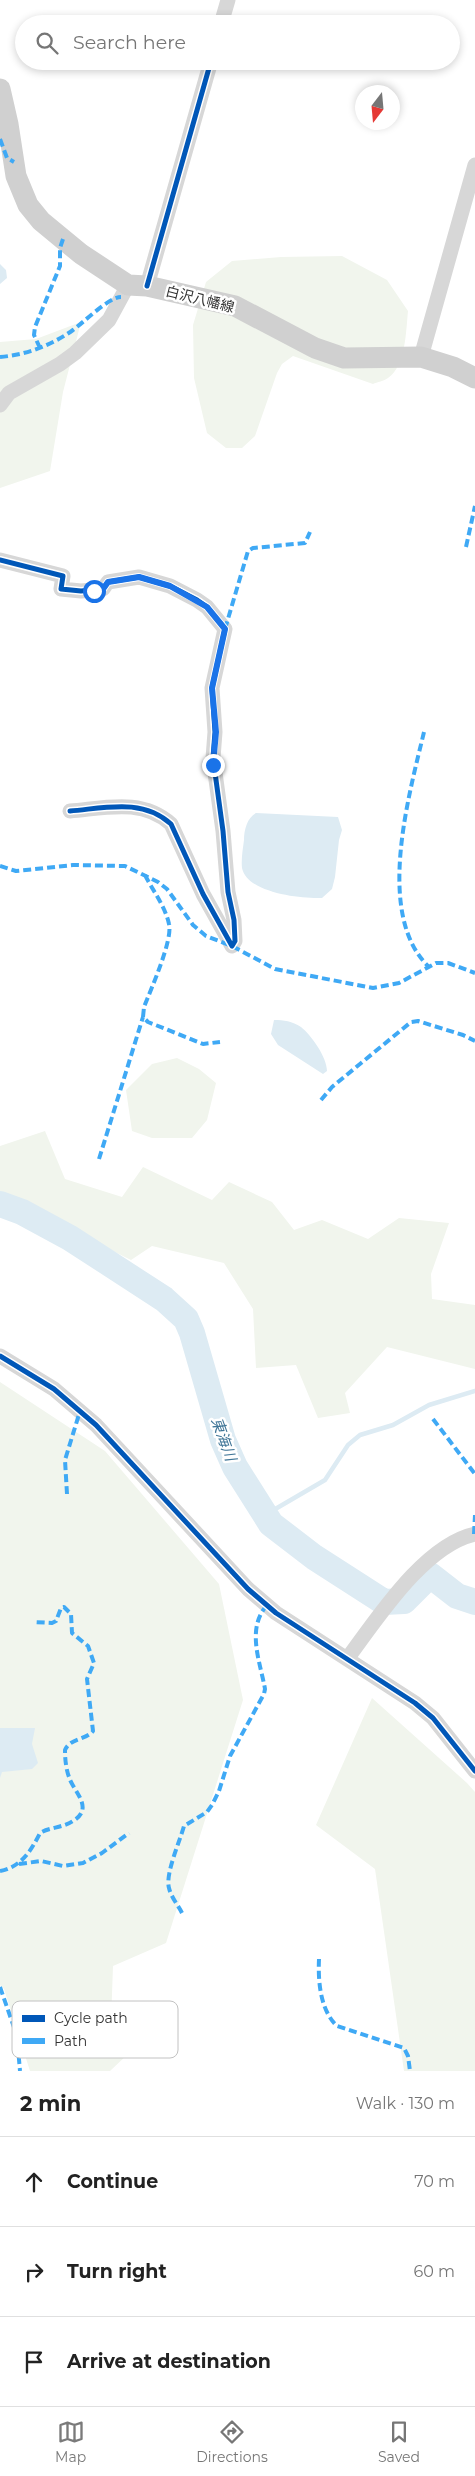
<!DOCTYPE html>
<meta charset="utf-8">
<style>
:root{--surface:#fff;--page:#f6f6f6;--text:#222;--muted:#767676;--line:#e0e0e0;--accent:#7a7a7a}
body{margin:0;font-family:Montserrat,"Noto Sans JP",sans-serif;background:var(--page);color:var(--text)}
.compass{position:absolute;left:355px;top:85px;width:45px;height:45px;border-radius:50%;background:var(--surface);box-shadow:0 2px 8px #0003;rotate:196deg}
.stop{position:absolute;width:15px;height:15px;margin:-11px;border:4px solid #1a73e8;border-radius:50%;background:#fff}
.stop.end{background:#1a73e8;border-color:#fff;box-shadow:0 1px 5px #0008}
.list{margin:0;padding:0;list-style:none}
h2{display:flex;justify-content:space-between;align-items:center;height:65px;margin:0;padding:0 20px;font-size:21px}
h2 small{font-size:16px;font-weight:400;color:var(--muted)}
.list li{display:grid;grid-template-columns:32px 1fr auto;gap:15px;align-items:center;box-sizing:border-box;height:90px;padding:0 20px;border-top:1px solid var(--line)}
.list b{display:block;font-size:19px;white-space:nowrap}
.list em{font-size:16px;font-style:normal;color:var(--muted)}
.icon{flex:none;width:28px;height:28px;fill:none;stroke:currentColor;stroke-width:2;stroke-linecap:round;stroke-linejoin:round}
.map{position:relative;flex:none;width:475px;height:2071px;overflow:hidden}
.search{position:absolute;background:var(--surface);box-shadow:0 2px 8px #0003;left:15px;right:15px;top:15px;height:55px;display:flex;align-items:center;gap:12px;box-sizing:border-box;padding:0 18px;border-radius:28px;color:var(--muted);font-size:19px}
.sheet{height:335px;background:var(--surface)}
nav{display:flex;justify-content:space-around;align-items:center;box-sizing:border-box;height:70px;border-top:1px solid var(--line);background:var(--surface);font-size:14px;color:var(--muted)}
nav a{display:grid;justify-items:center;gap:2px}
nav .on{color:var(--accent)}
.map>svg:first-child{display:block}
</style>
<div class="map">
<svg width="475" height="2071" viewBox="0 0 475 2071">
<rect width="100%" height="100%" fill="#fff"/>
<path fill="#f1f5ed" d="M 342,256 L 387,280 L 408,311 C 406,330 406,366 388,378 C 384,381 377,382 373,384 L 293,356 L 282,364 L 277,373 L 255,436 L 242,448 L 226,448 L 207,433 L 194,378 L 193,325 L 206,282 L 232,261 L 281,257 Z
M 81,322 L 63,392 L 50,471 L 0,488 L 0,342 L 36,339 Z
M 177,1058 L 199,1069 L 216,1083 L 207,1120 L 192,1138 L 152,1138 L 132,1131 L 126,1090 L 152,1064 Z
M 45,1131 L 65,1179 L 122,1197 L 143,1167 L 212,1200 L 229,1182 L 272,1202 L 294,1230 L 322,1220 L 368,1239 L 399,1218 L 449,1223 L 431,1274 L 432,1299 L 475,1305 L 475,1369 L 387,1347 L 345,1393 L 350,1413 L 318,1418 L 296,1365 L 256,1368 L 253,1309 L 224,1263 L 152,1246 L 131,1260 L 0,1195 L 0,1146 Z
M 0,1382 L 105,1451 L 219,1584 L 243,1700 L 166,1943 L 113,1966 L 111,2022 L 128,2054 L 110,2071 L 30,2071 L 4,1989 L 0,1985 Z
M 372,1698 L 467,1783 L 475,1792 L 475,2071 L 404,2071 L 375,1869 L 316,1825 Z"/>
<path fill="#ddebf3" d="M 0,264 L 6,270 L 7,278 L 0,284 Z
M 256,813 L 338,817 L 342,830 L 339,840 L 335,877 L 332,889 L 322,898 C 301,899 247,893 242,868 C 241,859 243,848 244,840 C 244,830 247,818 256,813 Z
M 274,1020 C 284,1020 292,1021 301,1027 C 311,1035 327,1057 327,1071 L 323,1074 L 278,1045 L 271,1034 Z
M 0,1728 L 35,1728 L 32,1744 L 38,1763 L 32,1769 L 2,1772 L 0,1778 Z"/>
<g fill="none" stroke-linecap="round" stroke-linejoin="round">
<path stroke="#ddebf3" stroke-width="4.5" d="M 265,1515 L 325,1480 L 348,1445 L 360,1435 L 393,1425 L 429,1405 L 475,1391"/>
<path stroke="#ddebf3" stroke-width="26" d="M 0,1204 L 22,1212 L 70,1238 L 164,1299 L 186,1319 L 192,1333 L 223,1440 L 235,1467 L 271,1524 L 314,1557 L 384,1602 L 404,1601 L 430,1575 L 457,1596 L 475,1602"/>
<path stroke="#d7d7d7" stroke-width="15" d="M 221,24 L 228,0
M 147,286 L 211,61
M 421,357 L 475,165
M 0,405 L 9,393 L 60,364 L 75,353 L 109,320 L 128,285
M 0,560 L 63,576 L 61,589 L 81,591 L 103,589 L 108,582 L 139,577 L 170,586 L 197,600 L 207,607 L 225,629 L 212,688 L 215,732 L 213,758 L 223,831 L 228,892 L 234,920 L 235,941 L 232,946 L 203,894 L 171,824 C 142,798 106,808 70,811
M 0,1356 L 54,1389 L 96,1425 L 248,1589 L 276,1613 L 415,1703 L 433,1718 L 475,1771
M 347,1659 C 377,1619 424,1545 475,1534"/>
<path stroke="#d0d0d0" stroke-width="21" d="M 0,89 L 8,124 L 16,176 L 28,205 L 41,221 L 81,254 L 128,285 L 147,286 L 235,306 L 315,348 L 344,358 L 421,357 L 453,367 L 475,378"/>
<path stroke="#3fa9f5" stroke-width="4" stroke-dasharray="8 4" stroke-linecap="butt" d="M 0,139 L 7,158 L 14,162
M 40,348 L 34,335 L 35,327 L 60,266 L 60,248 L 63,239
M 0,357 C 26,355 52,345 73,330 C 84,322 109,297 121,297
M 466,547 L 475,506
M 225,629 L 248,551 L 253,548 L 305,543 L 310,532
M 424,732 C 409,795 375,914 428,966
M 0,866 L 16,871 L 73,865 L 125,866 L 158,882 L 167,889 L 193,925 L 206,936 L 232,946 L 275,969 L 373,988 L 399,983 L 436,963 L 448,963 L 475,973
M 145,875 C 153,891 165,906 169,924 C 173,940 151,989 144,1007 L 143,1017 L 148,1022 L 203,1044 L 220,1042
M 321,1100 L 332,1087 L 411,1022 L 418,1021 L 463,1035 L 475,1041
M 99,1159 L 143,1017
M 433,1419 L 475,1474
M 67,1494 L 65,1460 L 80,1411
M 474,1534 L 475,1515
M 19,1864 L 41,1861 L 63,1866 L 83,1863 L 102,1853 L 129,1833
M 0,1871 C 21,1867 31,1851 40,1833 C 50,1827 62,1828 73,1821 C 95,1808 73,1791 69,1777 C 66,1769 65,1759 65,1750 C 70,1738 86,1740 93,1731 L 87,1679 L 94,1663 L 88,1646 L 72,1633 L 71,1614 L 64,1607 L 61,1608 L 56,1621 L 52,1623 L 33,1622
M 182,1913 C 178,1905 171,1897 169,1888 C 165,1874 180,1841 184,1826 L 207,1812 L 212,1805 L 219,1791 L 230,1756 L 264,1694 L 265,1689 C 260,1661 246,1629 267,1605
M 319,1959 C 318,1981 320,2010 337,2026 L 404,2048 L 408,2056 L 410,2071
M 0,1987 L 17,2036 L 20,2071"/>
<defs>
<path id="cycleway" d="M 147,286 L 211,61
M 0,560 L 63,576 L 61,589 L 81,591 L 103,589 L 108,582 L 139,577 L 170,586 L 197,600 L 207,607 L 225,629 L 212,688 L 215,732 L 213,758 L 223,831 L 228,892 L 234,920 L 235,941 L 232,946 L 203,894 L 171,824 C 142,798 106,808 70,811
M 0,1356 L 54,1389 L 96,1425 L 248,1589 L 276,1613 L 415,1703 L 433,1718 L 475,1771"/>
</defs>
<use href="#cycleway" stroke="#fff" stroke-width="8"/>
<use href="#cycleway" stroke="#0057b8" stroke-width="5"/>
</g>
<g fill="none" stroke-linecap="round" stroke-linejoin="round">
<path stroke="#1a73e8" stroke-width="6" d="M 94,591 L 103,589 L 108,582 L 139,577 L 170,586 L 207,607 L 225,629 L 212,688 L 216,732 L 213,765"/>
</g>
<g text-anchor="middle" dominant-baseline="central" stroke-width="5" stroke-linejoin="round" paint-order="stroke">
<g font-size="14" fill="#333" stroke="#fff">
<text transform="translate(200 299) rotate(14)">白沢八幡線</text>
</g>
<g font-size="15" font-style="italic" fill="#3f7597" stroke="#fff">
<text transform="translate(224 1439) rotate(70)">東海川</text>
</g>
</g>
<rect x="12" y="2001" width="166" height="57" rx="8" fill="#fff" stroke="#c2c2c2" stroke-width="1"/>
<rect x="22" y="2015" width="23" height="7" fill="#0057b8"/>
<rect x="22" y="2038" width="23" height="6" fill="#3fa9f5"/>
<g font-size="14" fill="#333">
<text x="54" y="2023">Cycle path</text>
<text x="54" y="2046">Path</text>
</g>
</svg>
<svg class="compass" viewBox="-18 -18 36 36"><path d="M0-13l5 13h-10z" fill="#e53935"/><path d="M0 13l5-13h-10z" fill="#767676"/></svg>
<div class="stop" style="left:94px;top:591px"></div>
<div class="stop end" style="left:213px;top:765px"></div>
<div class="search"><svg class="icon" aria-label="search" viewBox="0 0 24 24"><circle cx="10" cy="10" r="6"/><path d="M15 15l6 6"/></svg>Search here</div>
</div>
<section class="sheet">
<h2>2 min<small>Walk · 130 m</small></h2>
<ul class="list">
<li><svg class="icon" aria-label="ahead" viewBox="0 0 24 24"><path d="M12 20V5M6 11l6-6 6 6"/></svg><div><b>Continue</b></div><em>70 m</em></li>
<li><svg class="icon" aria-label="right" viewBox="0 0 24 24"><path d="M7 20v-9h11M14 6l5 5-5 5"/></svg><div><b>Turn right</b></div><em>60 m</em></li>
<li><svg class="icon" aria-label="arrive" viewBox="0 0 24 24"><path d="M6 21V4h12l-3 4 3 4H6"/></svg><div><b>Arrive at destination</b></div></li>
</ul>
</section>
<nav>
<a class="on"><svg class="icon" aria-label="map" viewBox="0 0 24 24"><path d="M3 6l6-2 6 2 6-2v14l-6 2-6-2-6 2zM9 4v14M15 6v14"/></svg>Map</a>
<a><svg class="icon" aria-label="directions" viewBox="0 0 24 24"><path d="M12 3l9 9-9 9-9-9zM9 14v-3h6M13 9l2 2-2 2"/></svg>Directions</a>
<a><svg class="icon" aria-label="saved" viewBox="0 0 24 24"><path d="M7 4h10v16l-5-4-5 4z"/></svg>Saved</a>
</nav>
